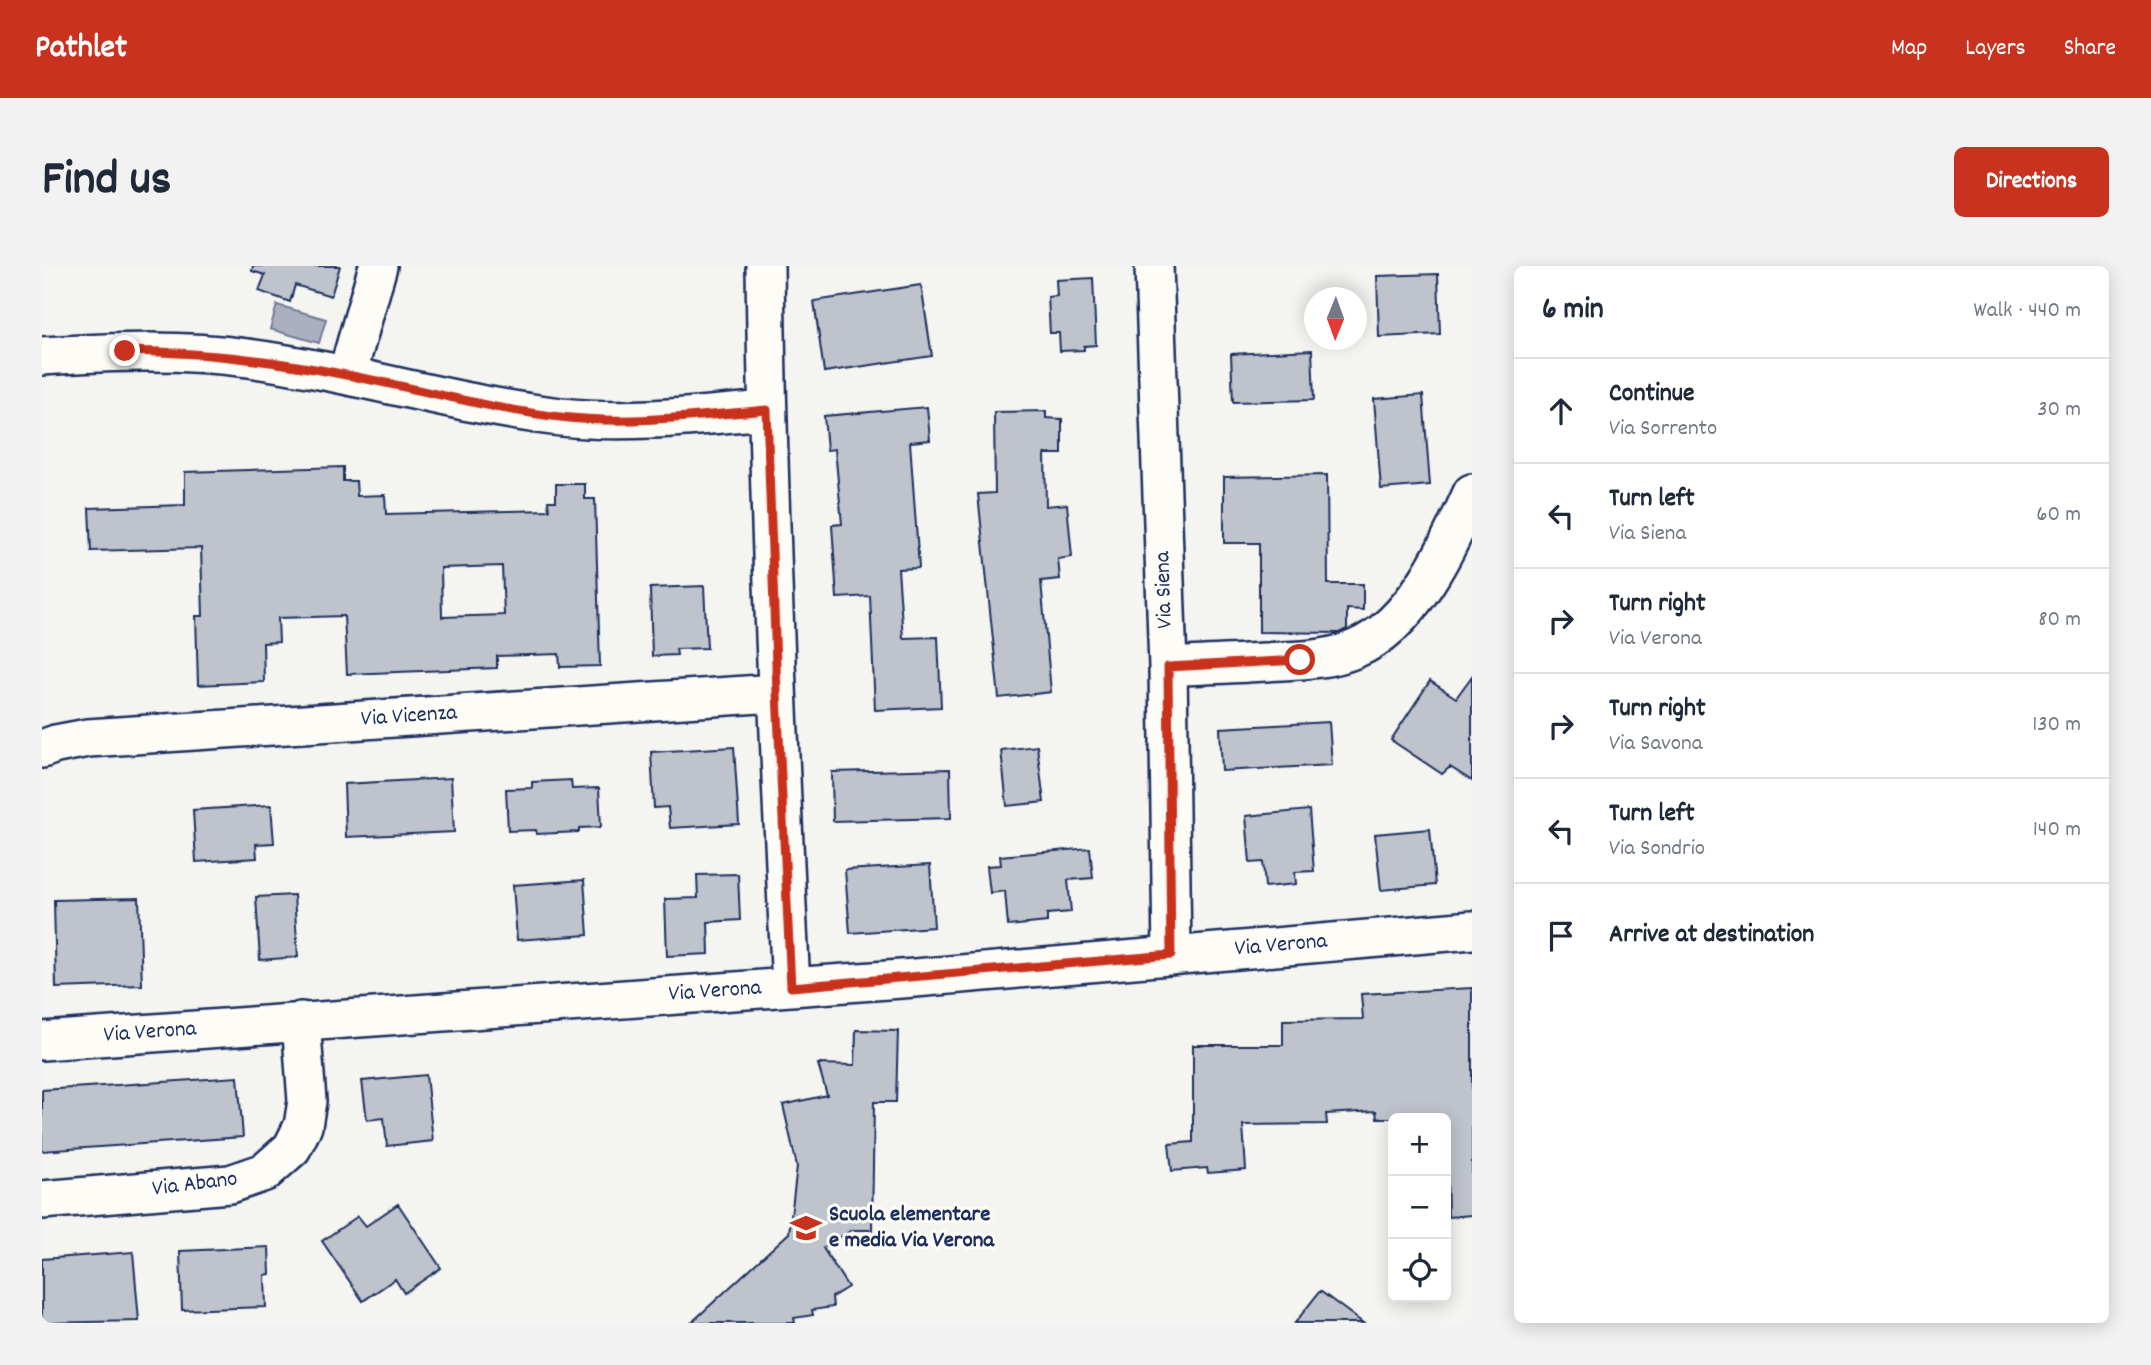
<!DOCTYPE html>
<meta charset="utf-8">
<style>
:root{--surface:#fff;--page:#f2f2f3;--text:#1f2937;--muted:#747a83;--line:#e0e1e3;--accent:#c8321e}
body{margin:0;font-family:Dekko,sans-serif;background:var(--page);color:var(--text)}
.controls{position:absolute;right:21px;bottom:21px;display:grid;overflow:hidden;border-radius:10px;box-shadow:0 4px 18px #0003}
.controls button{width:63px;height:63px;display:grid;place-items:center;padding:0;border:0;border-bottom:2px solid var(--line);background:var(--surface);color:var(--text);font:35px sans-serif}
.compass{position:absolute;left:1262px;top:21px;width:63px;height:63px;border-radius:50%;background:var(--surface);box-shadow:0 4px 18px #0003;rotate:181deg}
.stop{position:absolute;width:21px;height:21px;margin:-16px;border:5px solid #c8321e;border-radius:50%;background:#fff}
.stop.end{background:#c8321e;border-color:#fff;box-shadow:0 2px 7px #0008}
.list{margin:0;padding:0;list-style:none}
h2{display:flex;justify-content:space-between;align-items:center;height:91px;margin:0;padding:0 28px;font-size:30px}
h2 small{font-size:23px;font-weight:400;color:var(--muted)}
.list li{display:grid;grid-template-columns:46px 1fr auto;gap:21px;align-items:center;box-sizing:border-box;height:105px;padding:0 28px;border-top:2px solid var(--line)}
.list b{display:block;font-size:26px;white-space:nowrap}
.list p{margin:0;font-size:23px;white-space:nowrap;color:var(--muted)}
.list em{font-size:23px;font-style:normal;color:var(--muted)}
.icon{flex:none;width:38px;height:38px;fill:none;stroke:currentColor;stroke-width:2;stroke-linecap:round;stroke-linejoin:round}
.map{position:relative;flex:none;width:1430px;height:1057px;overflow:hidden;border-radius:10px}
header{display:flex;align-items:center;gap:42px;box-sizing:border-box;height:98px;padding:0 35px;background:var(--accent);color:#fff}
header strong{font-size:33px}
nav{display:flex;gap:38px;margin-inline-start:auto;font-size:24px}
.intro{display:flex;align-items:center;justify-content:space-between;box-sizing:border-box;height:168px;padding:0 42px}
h1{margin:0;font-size:49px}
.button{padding:18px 32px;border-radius:10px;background:var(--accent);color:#fff;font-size:24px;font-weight:700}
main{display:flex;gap:42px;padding:0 42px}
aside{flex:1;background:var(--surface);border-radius:10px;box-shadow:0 4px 18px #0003}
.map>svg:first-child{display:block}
</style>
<header>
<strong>Pathlet</strong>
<nav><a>Map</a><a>Layers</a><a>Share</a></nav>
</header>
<div class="intro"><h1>Find us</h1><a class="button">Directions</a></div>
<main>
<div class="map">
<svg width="1430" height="1057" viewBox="0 0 1430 1057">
<rect width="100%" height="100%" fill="#f4f4f1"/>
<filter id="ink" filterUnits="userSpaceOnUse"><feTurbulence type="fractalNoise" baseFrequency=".0143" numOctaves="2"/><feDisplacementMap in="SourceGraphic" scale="14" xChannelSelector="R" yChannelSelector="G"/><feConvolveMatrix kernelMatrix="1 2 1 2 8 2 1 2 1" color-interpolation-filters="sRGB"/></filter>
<g filter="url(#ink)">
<path fill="#aab0bf" stroke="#717c98" stroke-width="2" d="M 235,39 L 284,53 L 277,77 L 228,63 Z"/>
<path fill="#bfc3cc" stroke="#1b2f5e" stroke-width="2" fill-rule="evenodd" d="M 211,0 L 298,0 L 289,30 L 253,19 L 248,36 L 217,25 L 223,9 L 210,5 Z
M 1396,8 L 1398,68 L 1337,71 L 1335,10 Z
M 1051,12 L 1054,79 L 1042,80 L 1042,84 L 1018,85 L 1017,67 L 1008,67 L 1006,31 L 1015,30 L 1014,14 Z
M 879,19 L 890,90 L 782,106 L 772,35 Z
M 1270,84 L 1272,134 L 1191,136 L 1189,88 Z
M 1381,129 L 1388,219 L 1339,223 L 1332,133 Z
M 885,141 L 888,174 L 868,176 L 877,302 L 856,303 L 861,372 L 896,371 L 899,441 L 833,444 L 828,330 L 795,332 L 790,259 L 800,258 L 793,183 L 785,184 L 782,150 Z
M 1004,145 L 1004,152 L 1020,153 L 1020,188 L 1003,188 L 1004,240 L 1025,238 L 1030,291 L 1016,293 L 1018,313 L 999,315 L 1009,426 L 957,432 L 936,228 L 953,227 L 952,146 Z
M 301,201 L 301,215 L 314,215 L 315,230 L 343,229 L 344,248 L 507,244 L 506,235 L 514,235 L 514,218 L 543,218 L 543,233 L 553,233 L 558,400 L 518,401 L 517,388 L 455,390 L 455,402 L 305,408 L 302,350 L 236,352 L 237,376 L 221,377 L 222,416 L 156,419 L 154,350 L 161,350 L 159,282 L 49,285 L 47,242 L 143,239 L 143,206 ZM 460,300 L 462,349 L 400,351 L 399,302 Z
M 1285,209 L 1286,318 L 1321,318 L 1321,344 L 1305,343 L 1305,363 L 1297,367 L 1217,366 L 1217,277 L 1182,277 L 1182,211 Z
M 662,320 L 665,382 L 634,383 L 635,389 L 610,390 L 608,322 Z
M 1430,410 L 1430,515 L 1408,501 L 1400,508 L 1349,474 L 1388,415 L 1414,432 Z
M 1287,456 L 1290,499 L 1180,505 L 1178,462 Z
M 995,480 L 1002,536 L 965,540 L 959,484 Z
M 692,481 L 697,558 L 628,562 L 626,541 L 612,542 L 609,486 Z
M 908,503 L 909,552 L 791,555 L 790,506 Z
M 409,512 L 412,566 L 304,571 L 302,518 Z
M 529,514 L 530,523 L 557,522 L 559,561 L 537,562 L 537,566 L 495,568 L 494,564 L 466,565 L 464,523 L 490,522 L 490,516 Z
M 229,539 L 232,577 L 214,578 L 215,592 L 154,596 L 151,544 Z
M 1267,544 L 1272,605 L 1253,606 L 1254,618 L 1223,621 L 1221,596 L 1208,597 L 1204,550 Z
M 1388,563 L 1393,619 L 1339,624 L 1333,568 Z
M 1048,582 L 1051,612 L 1026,614 L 1029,646 L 1005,648 L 1005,656 L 966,660 L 963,625 L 948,627 L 945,600 L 959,599 L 958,590 Z
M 888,599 L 892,661 L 808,667 L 803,604 Z
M 696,608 L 698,654 L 666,656 L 667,688 L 625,690 L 623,633 L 656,632 L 655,609 Z
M 542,614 L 546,669 L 475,674 L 471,619 Z
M 252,629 L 256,691 L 218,694 L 214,631 Z
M 97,632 L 100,719 L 14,722 L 12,634 Z
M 1430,722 L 1430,949 L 1406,951 L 1404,852 L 1335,852 L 1334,845 L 1284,848 L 1285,858 L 1201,859 L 1204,904 L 1166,907 L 1165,902 L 1130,905 L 1127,878 L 1151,876 L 1151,779 L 1241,779 L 1241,754 L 1321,753 L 1319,728 Z
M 814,764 L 856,765 L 854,836 L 832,836 L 830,964 L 810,964 L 781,982 L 806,1021 L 790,1031 L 791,1041 L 770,1044 L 771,1049 L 752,1052 L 753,1057 L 649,1057 L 747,967 L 755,900 L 741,839 L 785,829 L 776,798 L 813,799 Z
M 384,809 L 391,875 L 345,880 L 342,852 L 325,854 L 320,815 Z
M 196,811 L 201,871 L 0,885 L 0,824 Z
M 356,938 L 399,1002 L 362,1027 L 353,1013 L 321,1035 L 280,975 L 316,950 L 324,960 Z
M 227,981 L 228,1008 L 223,1009 L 224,1041 L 140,1044 L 138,985 Z
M 91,986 L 97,1055 L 0,1057 L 0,993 Z
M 1278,1025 L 1321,1057 L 1253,1057 Z"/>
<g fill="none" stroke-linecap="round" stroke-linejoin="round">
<defs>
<path id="street" d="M 723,0 C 726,240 737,481 749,721
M 1112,0 L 1126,401 L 1130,689
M 0,90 C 69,86 138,83 206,92 C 311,106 414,139 519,151 C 588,158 656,150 725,144
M 305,109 L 336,0
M 1126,401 C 1158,399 1191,398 1223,396 C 1253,394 1285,395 1313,383 C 1371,359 1406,281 1430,227
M 0,483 L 14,478 L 46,472 L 735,427
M 0,775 L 873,712 L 1430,664
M 0,934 L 188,918 L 223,906 L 250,882 L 261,860 L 265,835 L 259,755"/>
</defs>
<use href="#street" stroke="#1b2f5e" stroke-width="42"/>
<use href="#street" stroke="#fdfcf7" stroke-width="37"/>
</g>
</g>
<g fill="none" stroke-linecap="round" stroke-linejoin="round" filter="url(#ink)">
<path stroke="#c8321e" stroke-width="9" d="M 83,85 C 158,86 231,94 304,109 C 376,122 446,143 518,151 C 587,159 656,150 725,144 L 735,427 L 749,721 L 1129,689 L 1126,401 L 1258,394"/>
</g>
<defs>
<symbol id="school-bare" viewBox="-9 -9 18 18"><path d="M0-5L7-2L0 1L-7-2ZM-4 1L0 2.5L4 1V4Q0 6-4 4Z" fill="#c8321e" stroke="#fdfcf7" stroke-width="2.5" paint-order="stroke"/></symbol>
</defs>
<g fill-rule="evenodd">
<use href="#school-bare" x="742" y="940" width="44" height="44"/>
</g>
<g text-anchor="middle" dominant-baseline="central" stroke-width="6" stroke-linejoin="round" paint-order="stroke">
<g font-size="23" fill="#1b2f5e" stroke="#fdfcf7">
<text transform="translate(1123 324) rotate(-92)">Via Siena</text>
<text transform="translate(367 451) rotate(-4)">Via Vicenza</text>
<text transform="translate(1239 680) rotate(-5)">Via Verona</text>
<text transform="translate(673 726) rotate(-4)">Via Verona</text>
<text transform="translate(108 767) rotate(-4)">Via Verona</text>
<text transform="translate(153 919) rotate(-7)">Via Abano</text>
</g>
<g font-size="23" font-weight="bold" fill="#1b2f5e" stroke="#fdfcf7" text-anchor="start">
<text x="787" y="949">Scuola elementare<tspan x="787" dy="26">e media Via Verona</tspan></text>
</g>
</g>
</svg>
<div class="controls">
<button>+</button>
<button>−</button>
<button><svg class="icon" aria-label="locate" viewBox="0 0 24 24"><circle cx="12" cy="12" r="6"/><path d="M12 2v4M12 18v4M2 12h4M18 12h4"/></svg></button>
</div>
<svg class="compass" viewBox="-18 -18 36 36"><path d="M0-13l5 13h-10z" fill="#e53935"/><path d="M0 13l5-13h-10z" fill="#747a83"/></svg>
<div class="stop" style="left:1258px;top:394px"></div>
<div class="stop end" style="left:83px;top:85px"></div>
</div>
<aside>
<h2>6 min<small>Walk · 440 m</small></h2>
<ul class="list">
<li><svg class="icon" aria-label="ahead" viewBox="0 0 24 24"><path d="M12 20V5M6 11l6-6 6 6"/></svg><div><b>Continue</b><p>Via Sorrento</p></div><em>30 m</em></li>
<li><svg class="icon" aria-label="left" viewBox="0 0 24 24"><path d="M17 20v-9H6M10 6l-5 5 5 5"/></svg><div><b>Turn left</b><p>Via Siena</p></div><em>60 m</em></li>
<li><svg class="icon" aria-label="right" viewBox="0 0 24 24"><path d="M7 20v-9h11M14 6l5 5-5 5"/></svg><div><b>Turn right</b><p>Via Verona</p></div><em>80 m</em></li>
<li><svg class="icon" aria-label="right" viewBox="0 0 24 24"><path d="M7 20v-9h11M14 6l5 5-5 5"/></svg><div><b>Turn right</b><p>Via Savona</p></div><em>130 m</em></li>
<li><svg class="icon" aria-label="left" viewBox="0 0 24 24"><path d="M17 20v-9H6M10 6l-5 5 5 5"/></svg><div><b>Turn left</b><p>Via Sondrio</p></div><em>140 m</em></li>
<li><svg class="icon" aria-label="arrive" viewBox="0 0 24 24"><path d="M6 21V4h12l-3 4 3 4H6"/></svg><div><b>Arrive at destination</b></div></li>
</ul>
</aside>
</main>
